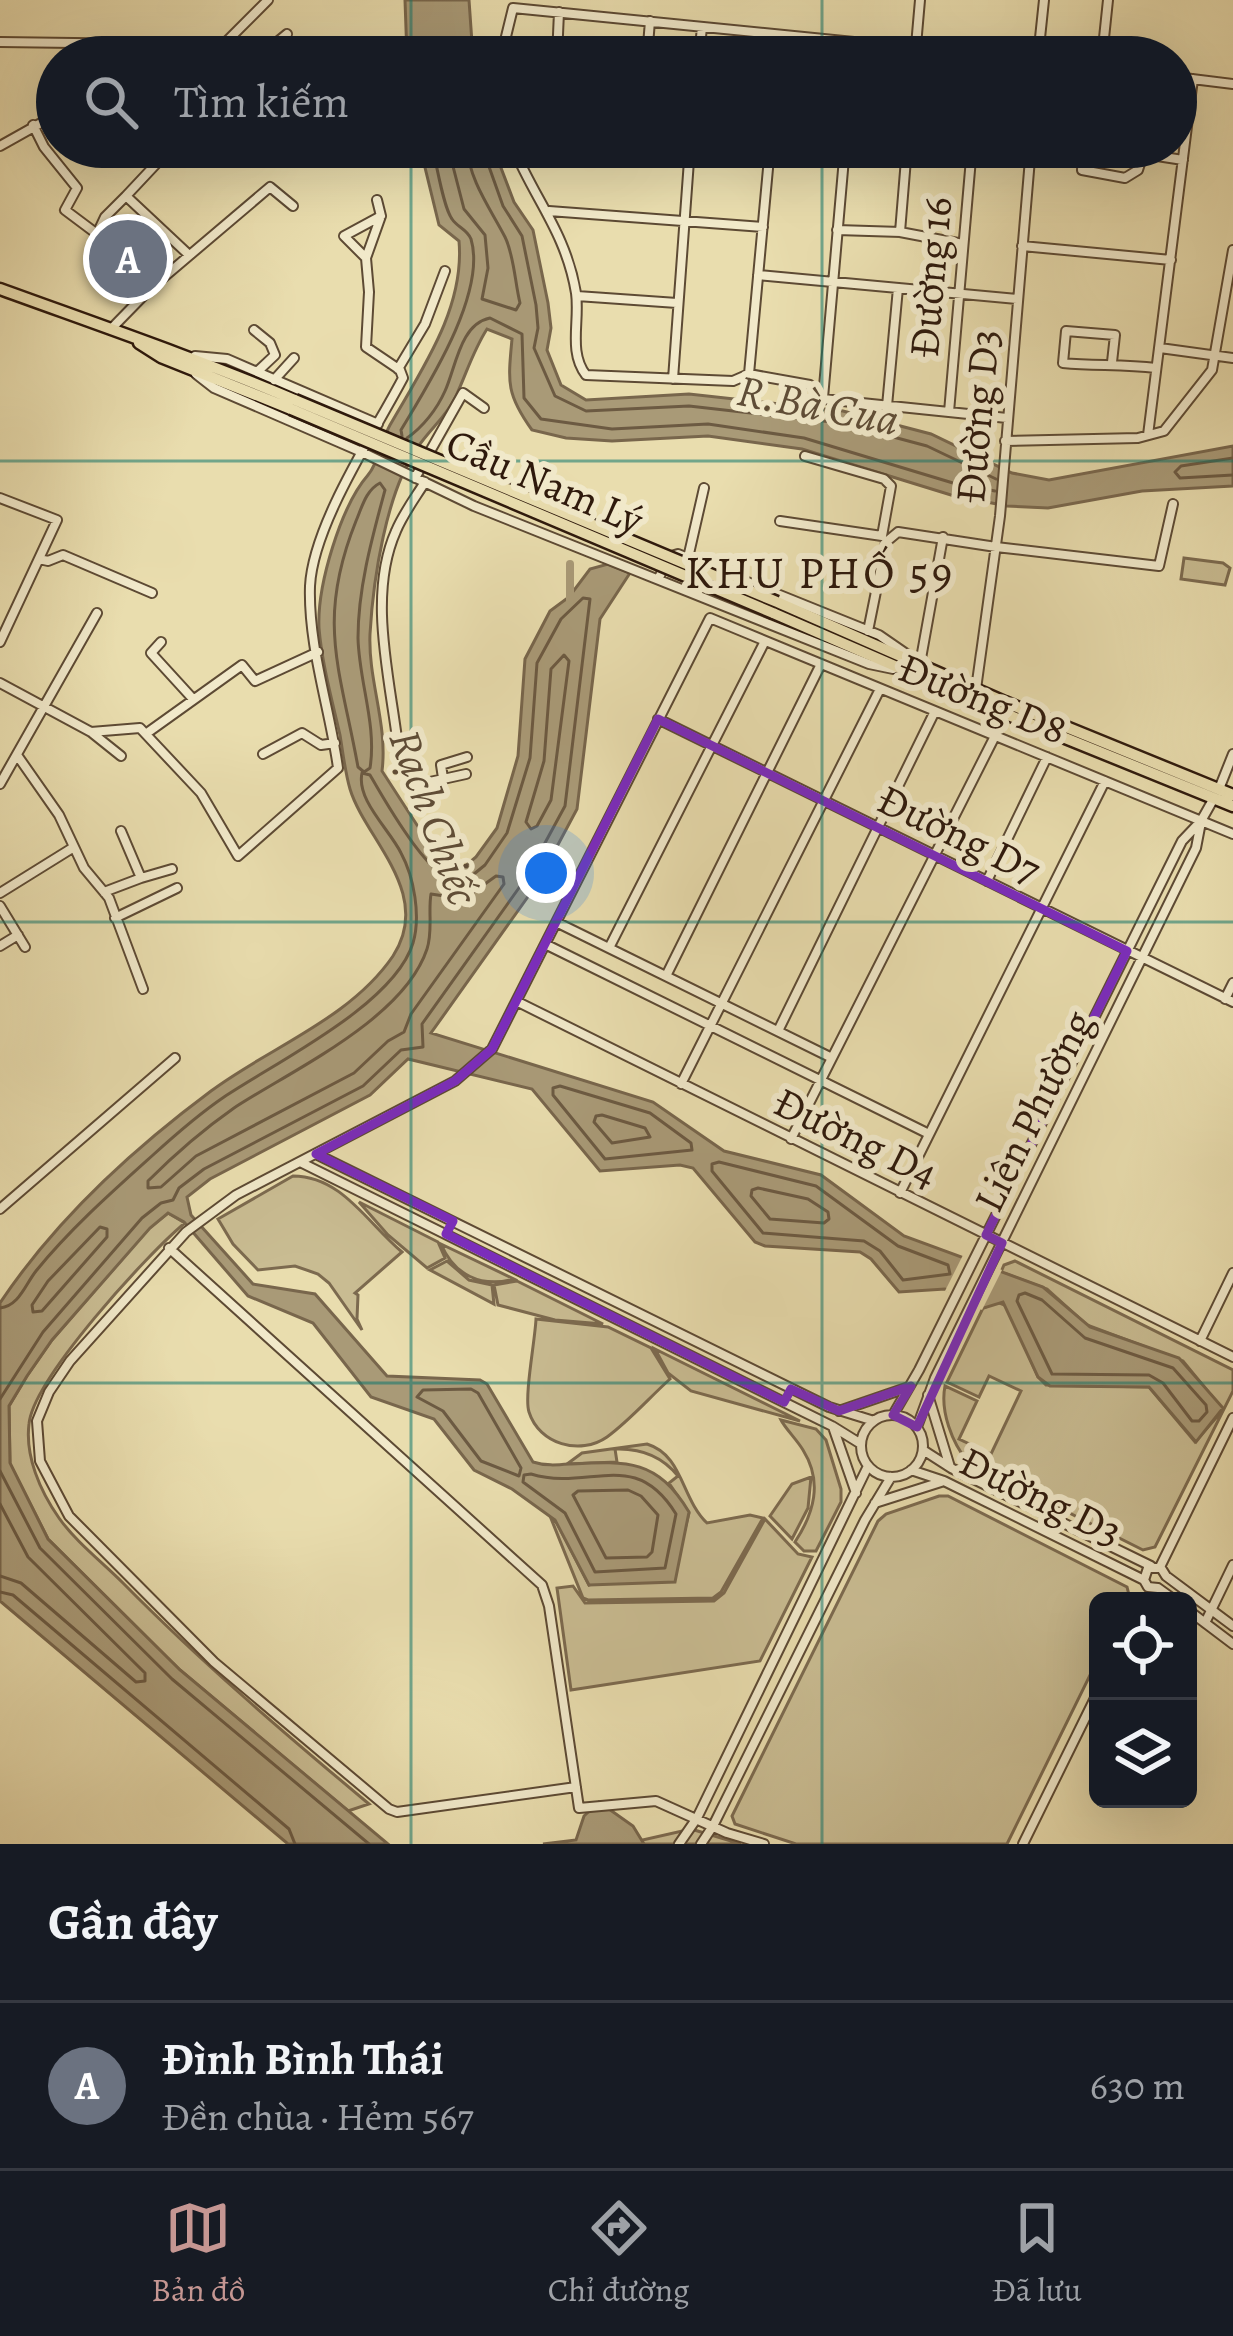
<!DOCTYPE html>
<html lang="vi">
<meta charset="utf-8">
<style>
:root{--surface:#171b24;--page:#242831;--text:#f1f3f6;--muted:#9ea1a6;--line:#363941;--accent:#c59692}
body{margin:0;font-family:Alegreya,serif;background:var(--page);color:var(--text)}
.controls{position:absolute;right:36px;bottom:36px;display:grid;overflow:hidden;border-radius:18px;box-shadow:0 12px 48px #0002}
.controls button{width:108px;height:108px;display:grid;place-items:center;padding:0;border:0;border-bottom:3px solid var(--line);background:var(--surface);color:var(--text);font:60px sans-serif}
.you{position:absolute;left:546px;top:873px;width:42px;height:42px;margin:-30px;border:9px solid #fff;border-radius:50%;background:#1a73e8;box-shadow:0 0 0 18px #1a73e833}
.badge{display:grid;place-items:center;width:78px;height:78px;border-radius:50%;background:var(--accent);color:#fff;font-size:39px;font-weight:700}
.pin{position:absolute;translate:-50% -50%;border:6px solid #fff;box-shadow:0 3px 12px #0006}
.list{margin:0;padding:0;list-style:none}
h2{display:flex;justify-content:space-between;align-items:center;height:156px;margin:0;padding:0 48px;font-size:51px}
h2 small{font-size:39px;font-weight:400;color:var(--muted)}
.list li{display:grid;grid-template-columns:78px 1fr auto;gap:36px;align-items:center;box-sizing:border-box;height:168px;padding:0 48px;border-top:3px solid var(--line)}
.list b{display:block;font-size:45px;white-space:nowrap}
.list p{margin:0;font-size:39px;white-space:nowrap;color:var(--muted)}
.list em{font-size:39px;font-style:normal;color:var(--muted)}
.icon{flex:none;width:66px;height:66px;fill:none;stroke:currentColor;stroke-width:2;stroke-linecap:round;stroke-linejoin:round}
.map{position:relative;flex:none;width:1233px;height:1844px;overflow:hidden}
.search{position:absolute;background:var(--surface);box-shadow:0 12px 48px #0002;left:36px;right:36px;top:36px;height:132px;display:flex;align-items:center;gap:30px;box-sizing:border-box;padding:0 42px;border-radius:66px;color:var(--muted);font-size:45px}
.sheet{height:324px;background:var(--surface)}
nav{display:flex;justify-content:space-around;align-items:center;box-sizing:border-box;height:168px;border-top:3px solid var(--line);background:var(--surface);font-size:33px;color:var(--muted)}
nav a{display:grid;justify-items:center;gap:6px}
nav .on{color:var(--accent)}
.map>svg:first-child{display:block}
</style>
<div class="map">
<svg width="1233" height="1844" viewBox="0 0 1233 1844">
<rect width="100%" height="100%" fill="#e9ddae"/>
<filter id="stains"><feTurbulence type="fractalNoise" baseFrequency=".00167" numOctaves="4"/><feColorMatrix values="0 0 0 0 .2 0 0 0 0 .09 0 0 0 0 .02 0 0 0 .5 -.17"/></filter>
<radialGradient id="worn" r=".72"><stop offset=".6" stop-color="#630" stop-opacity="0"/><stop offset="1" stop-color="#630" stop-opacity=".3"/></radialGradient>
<path fill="#c9bc92" stroke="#7c6a4f" stroke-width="3" d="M 1184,558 L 1223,563 L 1230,568 L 1225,585 L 1181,579 Z
M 293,1176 C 342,1176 368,1224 402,1252 L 355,1293 L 358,1295 L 357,1319 L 362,1330 L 329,1283 L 318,1274 L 295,1266 L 258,1270 L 233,1244 L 218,1219 Z
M 359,1202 L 438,1242 L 445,1258 L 427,1268 L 388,1235 Z
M 168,1213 L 185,1223 C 148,1253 33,1379 29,1424 C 25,1456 40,1491 59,1518 C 76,1542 102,1562 123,1583 C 201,1662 284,1733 369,1804 L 348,1811 L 180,1670 L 48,1539 L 10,1464 L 9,1406 L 27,1376 L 52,1340 L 149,1228 Z
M 441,1244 L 514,1279 C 481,1288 454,1275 441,1244 Z
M 447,1261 L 469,1280 L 492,1285 L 494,1304 L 430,1270 Z
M 1015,1261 L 1233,1370 L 1233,1391 L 1155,1547 L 1143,1550 L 968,1462 C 952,1443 940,1411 945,1386 L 977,1401 L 959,1439 L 991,1454 L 1021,1391 L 989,1376 L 979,1397 L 947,1382 L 983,1308 L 997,1302 L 1007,1306 L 1038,1377 L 1046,1385 L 1149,1387 L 1195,1442 L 1223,1410 L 1183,1361 L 1087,1325 L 1047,1289 L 1001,1272 L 1004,1265 Z
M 517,1281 L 603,1324 L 555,1320 L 498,1305 L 494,1285 Z
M 536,1319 L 608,1327 L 651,1348 L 670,1379 C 649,1398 629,1421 607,1437 C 580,1456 539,1444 529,1412 C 524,1397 535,1341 536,1319 Z
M 655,1349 L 800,1421 L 691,1391 L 668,1373 Z
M 781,1420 L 816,1429 L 826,1440 L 841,1489 L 841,1502 L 816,1551 L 804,1551 L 795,1542 C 814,1513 823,1482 803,1450 C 797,1440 785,1428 781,1420 Z
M 647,1444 C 683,1455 681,1498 707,1523 L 750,1515 L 763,1518 L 721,1592 L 713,1598 L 588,1600 L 583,1598 L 550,1516 L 557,1523 L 589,1585 L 680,1549 L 689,1513 L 669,1483 L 678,1476 C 662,1456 641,1448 615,1449 L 617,1462 L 567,1464 L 582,1453 Z
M 811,1477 L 808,1508 L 792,1539 L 770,1516 L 792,1484 Z
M 939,1496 L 948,1496 L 1127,1587 L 1129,1595 L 1127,1601 L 1098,1601 L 1098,1659 L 1007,1844 L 796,1844 L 735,1824 L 732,1816 L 878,1521 L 886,1514 Z
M 765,1519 L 798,1554 L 812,1557 L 760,1661 L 571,1690 L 557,1588 L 573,1586 L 585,1603 L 714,1601 L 724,1593 Z
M 691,1829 L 741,1844 L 625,1844 Z"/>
<path fill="#a99a77" stroke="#78664c" stroke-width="3" d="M 405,0 L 469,0 L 473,57 L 407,57 Z
M 420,147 L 493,147 L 514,202 L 533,230 L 548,303 L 551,328 L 547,350 L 561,385 L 586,400 L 689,394 L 843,411 L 931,434 L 1012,473 L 1049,480 L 1233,446 L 1233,486 L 1142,491 L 1048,508 L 1007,506 L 951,495 L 802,449 L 708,436 L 612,441 L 566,438 L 532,430 C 506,394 508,382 512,339 L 487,329 C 473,351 467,372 456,396 C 447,416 430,429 418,447 C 386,491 373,581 370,634 C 368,681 388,724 382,771 L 439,859 L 457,873 L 476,857 L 497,828 L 518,756 L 525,659 L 550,611 L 569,597 L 590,569 L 608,564 L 630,573 L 600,619 L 577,809 L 537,884 L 431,1033 L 653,1102 L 724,1151 L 821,1175 L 904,1236 L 1043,1287 L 1090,1327 L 1179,1358 L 1223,1408 L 1196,1442 L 1149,1387 L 1050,1386 L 1038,1377 L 1003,1302 L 984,1308 L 945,1289 L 899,1292 L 871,1259 L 860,1252 L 765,1246 L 755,1242 L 693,1168 L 680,1165 L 600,1171 L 532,1089 L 408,1059 L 370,1095 L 210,1179 L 187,1197 L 191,1215 L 253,1284 L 315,1294 L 387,1376 L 480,1380 L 487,1384 L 533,1462 C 545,1466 557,1465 570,1464 C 628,1461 657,1459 689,1512 L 675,1582 L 589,1585 L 555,1520 L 512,1489 L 474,1470 L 434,1419 L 371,1397 L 313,1323 L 248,1296 L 184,1222 L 168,1213 L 150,1228 L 52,1340 L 27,1376 L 9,1406 L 10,1463 L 48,1539 L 180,1670 L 388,1844 L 288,1844 L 0,1601 L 0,1303 C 54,1222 133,1149 211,1091 C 270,1047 350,1019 393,956 C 434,893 365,839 350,789 C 345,772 343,753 340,735 C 332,700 322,664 319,628 C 317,585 341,506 368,475 C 379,462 382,439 390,425 C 422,369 465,308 459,241 L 439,225 Z
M 599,1802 L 633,1826 L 644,1844 L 543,1844 L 576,1840 L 584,1816 Z"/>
<path fill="#e9ddae" d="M 964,1253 L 1002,1270 L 982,1310 L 945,1291 Z"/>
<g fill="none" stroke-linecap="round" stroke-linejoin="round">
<path stroke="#6c5a42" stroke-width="3" d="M 448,147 L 464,209 L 485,235 L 488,268 L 482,299 L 516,310 L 520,303 C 515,283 514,255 505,237 C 490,208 469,180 467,147
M 482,147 L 503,206 L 522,236 L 536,305 L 538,328 L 534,348 L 555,396 L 586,411 L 689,406 L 841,423 L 927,446 L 996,479
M 402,436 L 401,430 C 428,385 487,293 471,239 C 467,229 458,228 452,219 C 443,207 437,164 432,147
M 407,438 C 423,427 437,409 445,391 C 456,367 460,324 490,318 L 522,334 L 524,398 L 541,419 L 612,429 L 708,424 L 804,438 L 953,483 L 995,491
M 1233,458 L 1181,466 L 1175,472 L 1180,478 L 1233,475
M 380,483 L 385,490 C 372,538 358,588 358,638 C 359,682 377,725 370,768 L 364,772 L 358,767 C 340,668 316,621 356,521 C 362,507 366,490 380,483 Z
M 564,655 L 569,661 L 551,800 L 537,826 L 531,829 L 526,822 L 544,761 L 551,669 Z
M 496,876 L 503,877 L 504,884 L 411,1014 L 404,1032 L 388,1041 L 354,1073 L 196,1156 L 161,1187 L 148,1188 L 148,1181 C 174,1155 204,1129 234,1108 C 292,1070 404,1019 427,949 C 433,931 428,911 431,894 L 464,899 Z
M 560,1086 L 650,1113 L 691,1143 L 692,1150 L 605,1159 L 553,1095 L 553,1088 Z
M 602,1115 L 645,1128 L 650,1137 L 612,1143 L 594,1122 L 596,1116 Z
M 719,1162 L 816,1186 L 898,1246 L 948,1265 L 950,1274 L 903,1280 L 880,1251 L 864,1241 L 763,1233 L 712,1171 L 712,1164 Z
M 758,1188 L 808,1199 L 828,1212 L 829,1219 L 824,1223 L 770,1219 L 751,1196 L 752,1190 Z
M 100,1227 L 107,1229 L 107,1237 L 42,1311 L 33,1312 L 32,1305 L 48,1281 Z
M 1025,1293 L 1042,1300 L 1085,1338 L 1173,1368 L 1206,1405 L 1207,1412 L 1199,1421 L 1192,1421 L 1163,1383 L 1149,1375 L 1052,1374 L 1017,1301 L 1019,1295 Z
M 0,1308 C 19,1306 25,1285 36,1271 C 70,1229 113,1191 153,1155 C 175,1135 199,1114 224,1097 C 276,1062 394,1005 413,943 C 421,916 414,877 401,853 C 390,830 356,800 362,773 L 370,775 C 385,801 433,887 463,883 L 485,865 L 507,833 L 530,758 L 537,663 L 561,619 L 583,598 L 590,599 L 565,806 L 526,878 L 422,1024 L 423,1047 L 401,1050 L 363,1086 L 204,1169 L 179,1188 L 173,1200 L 161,1203 L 142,1218 L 43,1332 L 0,1399
M 471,1389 L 478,1393 L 521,1468 L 519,1476 L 481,1461 L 443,1411 L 417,1397 L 423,1390 Z
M 0,1471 L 40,1548 L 172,1679 L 369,1844
M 531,1474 C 590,1492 634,1446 676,1514 L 665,1568 L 595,1572 L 565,1513 L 523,1482 L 524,1475 Z
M 628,1490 L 641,1496 L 658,1515 L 652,1552 L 647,1557 L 606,1558 L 573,1495 L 578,1491 Z
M 0,1504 L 28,1557 L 145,1673 L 145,1681 L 136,1682 L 21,1583 L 0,1576
M 0,1592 L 13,1595 L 289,1829 L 295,1844"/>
<path stroke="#a99a77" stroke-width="8" d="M 570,564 L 570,600"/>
<defs>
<path id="minor" d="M 0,42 L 223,45 L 268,0
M 259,57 L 287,34
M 501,57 L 513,8 L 1004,57
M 557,57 L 559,12
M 647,57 L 650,21
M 699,57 L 702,27
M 778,57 L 780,35
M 915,57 L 920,0
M 1038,57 L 1044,0
M 1102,57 L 1108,0
M 1176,77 L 1233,84
M 33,125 L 44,147 L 77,188 L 65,210 L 97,234 L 105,217 L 126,196 L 189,255
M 0,146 L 57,114
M 513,147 C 535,200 566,233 576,293 C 580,321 568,352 586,375 L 733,381 L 749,374 L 810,385 L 823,399 L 1007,418
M 907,147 L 900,232 L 963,244
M 1083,147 L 1082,170 L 1125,178 L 1138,170 L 1143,154
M 1099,147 L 1183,160
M 126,196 L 172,147
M 549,211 L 763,227
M 837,230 L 901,232
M 1022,246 L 1171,260
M 366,258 L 381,216 L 377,200
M 758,275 L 1017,299
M 577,296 L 677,303
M 111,329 L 151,288 L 270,187 L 293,206
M 254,330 L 270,343 L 275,355 L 257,372
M 1160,348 L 1233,358
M 195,356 L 227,359 L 378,424
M 1112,362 L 1115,335 L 1066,331 L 1063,363 C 1095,366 1123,364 1156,368
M 398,369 L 425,324 L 445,271
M 196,374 L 214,388 L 364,453 L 474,506 L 869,664 L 893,669
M 749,374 L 770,147
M 673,379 L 690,147
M 274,380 L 294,358
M 823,398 L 845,147
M 887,406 L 898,288
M 949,412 L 972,147
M 1148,435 L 1193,79
M 1005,441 L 1138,438 L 1164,431 L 1212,370 L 1233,250
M 805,456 L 884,479 L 891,486 L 882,536
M 415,478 L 463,393 L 484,408
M 425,482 C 415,498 403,514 396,531 C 366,598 392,685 399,755 L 403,772 L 416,785 L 466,774
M 0,498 L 57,520 L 0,642
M 780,521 L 882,536
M 688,558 L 704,488
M 39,559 L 48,561 L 63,555 L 152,593
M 659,578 L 668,557 L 678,554 L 879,635 L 908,655
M 868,631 L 886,542 L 898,532 L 996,547 L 1159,566 L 1173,504
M 161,642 L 151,653 L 193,699
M 920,664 L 943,537
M 0,683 L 91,732 L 140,728 L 201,793 L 238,856 L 338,768 C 330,709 308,646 310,586 C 313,525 374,433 403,378 L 400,370 L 366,347 L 369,292 L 366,258 L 344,236 L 381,216
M 976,689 L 1000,516 L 1031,147
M 658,719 L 1233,1002
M 91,732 L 121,756
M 147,733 L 242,665 L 255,681 L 318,652
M 263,754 L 302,733 L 321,745 L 335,743
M 17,755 L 59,815 L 84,868 L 109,898 L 143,989
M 443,778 L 441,765 L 467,757
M 0,784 L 97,613
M 1219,789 L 1233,754
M 141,878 L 172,869
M 987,881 L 1047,757
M 104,892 L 141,878 L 121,831
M 0,893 L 74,847
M 0,906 L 25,947
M 115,918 L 177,888
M 558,923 L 832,1058
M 547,945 L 929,1134
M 0,946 L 18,935
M 609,948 L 765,641
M 666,976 L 821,664
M 1225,999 L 1233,983
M 518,1002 L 1233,1357
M 778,1031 L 935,711
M 681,1084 L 880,689
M 791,1139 L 995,736
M 316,1154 L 829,1407 L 874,1421
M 302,1163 L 832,1426 L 861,1444
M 900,1193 L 1105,781
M 0,1209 L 175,1058
M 169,1248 L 542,1585 L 549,1606 L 579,1808 L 656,1801 L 727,1833 L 764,1844
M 1200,1341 L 1233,1273
M 928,1395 L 950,1467
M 839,1411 L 909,1387
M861 1446a31 31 0 1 1 62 0a31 31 0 1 1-62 0Z
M 893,1415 L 919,1370 L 1182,841 L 1201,821 L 1214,798
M 833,1427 L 856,1493
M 917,1427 L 935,1378 L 1196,848 L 1201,822
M 923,1450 L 951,1468 L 1151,1566
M 911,1470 L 944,1481 L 1144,1580 L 1148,1587 L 1158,1588 L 1176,1601
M 875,1503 L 941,1482
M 1160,1567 L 1233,1418
M 1144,1580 L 1148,1568 L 1161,1568 L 1166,1576 L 1233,1626
M 1188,1610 L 1233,1644
M 1205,1623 L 1233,1565
M 576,1787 L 397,1812 L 389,1809 L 214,1662 L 69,1516 L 40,1461 L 37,1421 L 49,1392 L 70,1361 L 186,1232 L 236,1195 L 455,1081 L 492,1049 L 710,618 L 1233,834
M 679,1844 L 697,1818 L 868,1466
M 701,1844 L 713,1826 L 865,1520 L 891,1477
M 1023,1844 L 1098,1692"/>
<path id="major" d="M 0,289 C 99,325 198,359 295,400
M 139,343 L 161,357 L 291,409
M 777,602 L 1005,702 L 1233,795
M 773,613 L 1001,712 L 1233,806"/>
</defs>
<use href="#minor" stroke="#5d4a34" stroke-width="12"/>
<use href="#major" stroke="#2e190c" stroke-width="15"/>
<use href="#minor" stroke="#f1e9ca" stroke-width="8"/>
<use href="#major" stroke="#e9ddae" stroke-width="10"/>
<defs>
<path id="major-bridge" d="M 295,400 L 777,602
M 291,409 L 773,613"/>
</defs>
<use href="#major-bridge" stroke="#2e190c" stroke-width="15" stroke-linecap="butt"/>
<use href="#major-bridge" stroke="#e9ddae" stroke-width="10"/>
</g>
<path fill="none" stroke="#7b2cbf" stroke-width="9" stroke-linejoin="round" d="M 658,719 L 1127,951 L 986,1235 L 1002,1243 L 917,1427 L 893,1415 L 911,1386 L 839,1411 L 791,1389 L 784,1402 L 446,1234 L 453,1221 L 316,1154 L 455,1081 L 492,1049 Z"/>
<path fill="none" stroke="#0f766e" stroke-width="3" stroke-opacity="0.55" d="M 411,0 L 411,57M 822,0 L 822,57M 411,147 L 411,1844M 822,147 L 822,1844M 0,461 L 1233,461M 0,922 L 1233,922M 0,1383 L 1233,1383"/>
<g text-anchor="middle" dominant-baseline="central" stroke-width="12" stroke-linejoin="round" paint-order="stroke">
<g font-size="42" fill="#2e190c" stroke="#f1e9ca">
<text transform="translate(930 277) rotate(-85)">Đường 16</text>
<text transform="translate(977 416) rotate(-85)">Đường D3</text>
<text transform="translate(545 481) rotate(23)">Cầu Nam Lý</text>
<text transform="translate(983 698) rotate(22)">Đường D8</text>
<text transform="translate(959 834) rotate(26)">Đường D7</text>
<text transform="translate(1033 1111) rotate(-64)">Liên Phường</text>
<text transform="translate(856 1137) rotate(26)">Đường D4</text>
<text transform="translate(1041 1496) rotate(26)">Đường D3</text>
</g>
<g font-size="45" font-style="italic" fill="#5f4d37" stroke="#f1e9ca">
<text transform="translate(818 405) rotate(11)">R.Bà Cua</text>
<text transform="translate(434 817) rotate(70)">Rạch Chiếc</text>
</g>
<g font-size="45" letter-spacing="3" fill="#2e190c" stroke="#f1e9ca">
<text x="820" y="573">KHU PHỐ 59</text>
</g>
</g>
<rect width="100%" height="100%" filter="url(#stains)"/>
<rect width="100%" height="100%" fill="url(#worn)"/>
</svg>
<div class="controls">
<button><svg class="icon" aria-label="locate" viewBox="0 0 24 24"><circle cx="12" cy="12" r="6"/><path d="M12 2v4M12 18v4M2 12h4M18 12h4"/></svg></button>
<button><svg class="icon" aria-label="layers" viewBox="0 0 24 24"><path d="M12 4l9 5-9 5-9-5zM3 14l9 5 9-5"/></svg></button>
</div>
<div class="you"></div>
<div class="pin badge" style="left:128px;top:259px;background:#6b7280">A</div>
<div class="search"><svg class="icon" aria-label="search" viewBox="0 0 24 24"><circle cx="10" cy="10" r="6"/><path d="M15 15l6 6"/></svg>Tìm kiếm</div>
</div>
<section class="sheet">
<h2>Gần đây<small></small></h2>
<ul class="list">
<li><span class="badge" style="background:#6b7280">A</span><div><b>Đình Bình Thái</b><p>Đền chùa · Hẻm 567</p></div><em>630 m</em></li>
</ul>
</section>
<nav>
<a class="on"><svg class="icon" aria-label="map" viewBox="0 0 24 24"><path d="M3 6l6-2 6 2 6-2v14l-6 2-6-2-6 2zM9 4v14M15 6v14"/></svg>Bản đồ</a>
<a><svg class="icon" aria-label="directions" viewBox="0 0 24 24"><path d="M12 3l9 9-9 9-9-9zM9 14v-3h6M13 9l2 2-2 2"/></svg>Chỉ đường</a>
<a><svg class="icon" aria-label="saved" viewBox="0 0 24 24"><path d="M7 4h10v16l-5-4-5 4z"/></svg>Đã lưu</a>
</nav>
